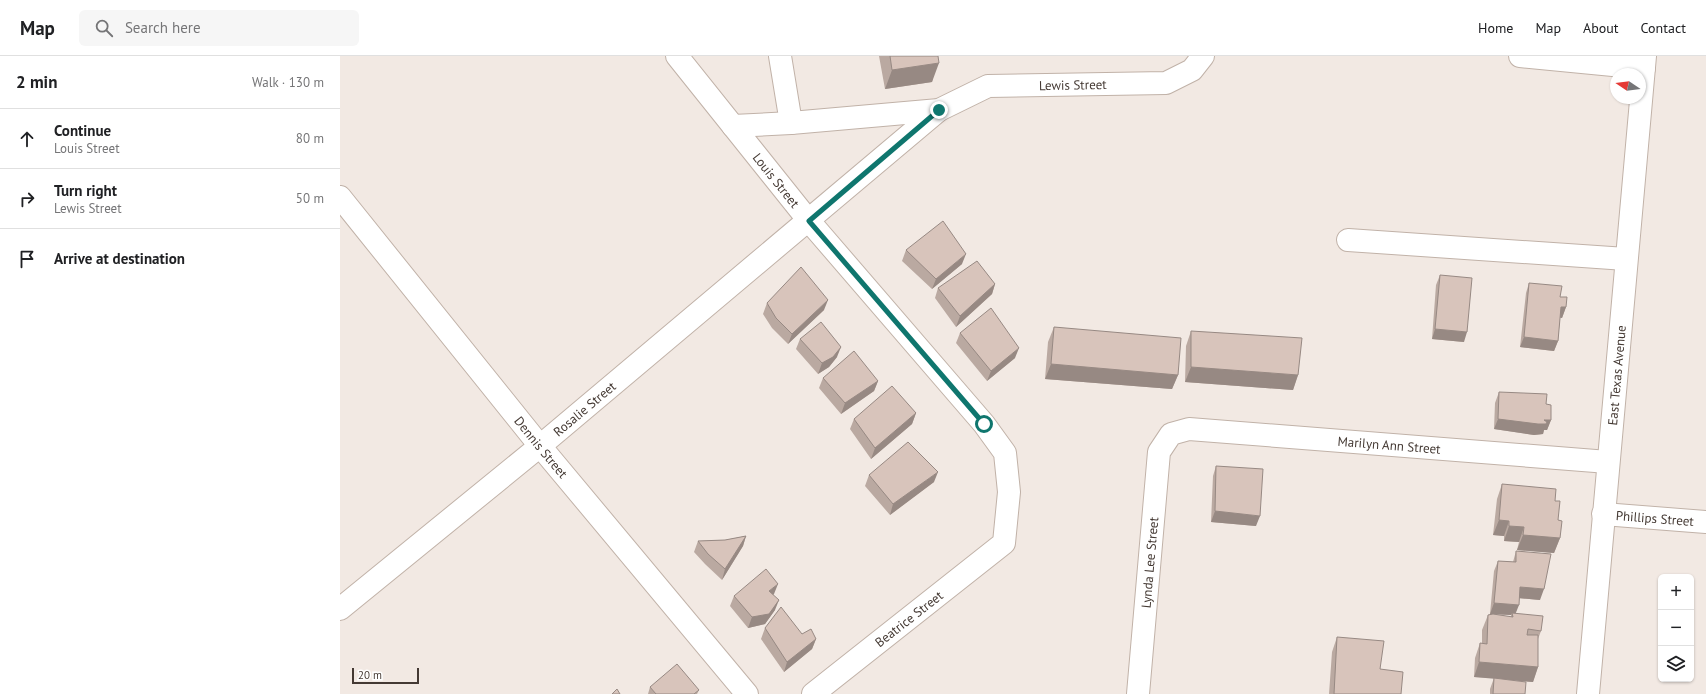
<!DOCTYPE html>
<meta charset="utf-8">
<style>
:root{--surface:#fff;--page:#f6f6f6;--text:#202124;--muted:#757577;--line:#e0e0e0}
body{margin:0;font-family:"PT Sans",sans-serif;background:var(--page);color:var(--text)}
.controls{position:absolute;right:12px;bottom:12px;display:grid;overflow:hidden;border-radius:6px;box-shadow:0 1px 3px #0004}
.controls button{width:36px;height:36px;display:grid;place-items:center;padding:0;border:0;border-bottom:1px solid var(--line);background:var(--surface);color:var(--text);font:20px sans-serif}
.compass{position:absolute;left:1270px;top:12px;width:36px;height:36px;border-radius:50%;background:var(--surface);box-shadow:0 1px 3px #0004;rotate:283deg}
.scale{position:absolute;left:12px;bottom:10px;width:67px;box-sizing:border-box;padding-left:4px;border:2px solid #443933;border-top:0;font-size:11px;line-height:14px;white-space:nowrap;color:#443933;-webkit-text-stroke:3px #fff;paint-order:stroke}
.stop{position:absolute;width:12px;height:12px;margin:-9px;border:3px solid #0f766e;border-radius:50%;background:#fff}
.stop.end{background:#0f766e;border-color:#fff;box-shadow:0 1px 4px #0008}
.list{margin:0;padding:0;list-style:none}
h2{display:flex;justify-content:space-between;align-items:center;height:52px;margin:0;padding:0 16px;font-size:17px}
h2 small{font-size:13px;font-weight:400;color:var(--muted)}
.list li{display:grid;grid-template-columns:26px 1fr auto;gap:12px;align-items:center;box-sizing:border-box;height:60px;padding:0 16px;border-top:1px solid var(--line)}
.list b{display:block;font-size:15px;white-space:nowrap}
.list p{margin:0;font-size:13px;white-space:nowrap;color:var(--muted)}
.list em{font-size:13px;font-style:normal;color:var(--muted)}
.icon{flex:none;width:22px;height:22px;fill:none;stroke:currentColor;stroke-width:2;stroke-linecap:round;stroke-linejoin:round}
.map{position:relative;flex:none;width:1366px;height:638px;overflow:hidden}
header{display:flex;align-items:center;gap:24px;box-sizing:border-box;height:56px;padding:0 20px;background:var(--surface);border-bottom:1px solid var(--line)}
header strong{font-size:19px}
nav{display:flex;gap:22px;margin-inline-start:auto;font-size:14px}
.search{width:280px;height:36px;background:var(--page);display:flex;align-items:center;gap:10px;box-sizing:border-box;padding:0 14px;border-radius:6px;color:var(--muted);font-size:15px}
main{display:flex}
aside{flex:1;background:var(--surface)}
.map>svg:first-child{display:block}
</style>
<header>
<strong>Map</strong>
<div class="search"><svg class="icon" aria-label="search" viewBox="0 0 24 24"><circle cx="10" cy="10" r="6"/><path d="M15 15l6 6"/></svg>Search here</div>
<nav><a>Home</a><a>Map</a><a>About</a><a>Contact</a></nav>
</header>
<main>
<aside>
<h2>2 min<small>Walk · 130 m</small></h2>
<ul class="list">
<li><svg class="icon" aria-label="ahead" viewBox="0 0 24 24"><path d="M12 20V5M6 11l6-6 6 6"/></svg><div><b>Continue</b><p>Louis Street</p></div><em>80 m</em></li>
<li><svg class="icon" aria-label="right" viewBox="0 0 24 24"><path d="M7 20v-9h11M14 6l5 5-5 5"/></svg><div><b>Turn right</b><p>Lewis Street</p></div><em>50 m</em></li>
<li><svg class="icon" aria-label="arrive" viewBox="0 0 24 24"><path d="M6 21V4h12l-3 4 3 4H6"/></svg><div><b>Arrive at destination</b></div></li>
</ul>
</aside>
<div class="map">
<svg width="1366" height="638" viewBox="0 0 1366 638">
<rect width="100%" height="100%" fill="#f2e9e3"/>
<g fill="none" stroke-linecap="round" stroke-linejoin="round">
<defs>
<g id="minor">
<path id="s1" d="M 337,0 L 469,165 L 644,368 L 665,397 L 669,436 L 664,487 L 473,638"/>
<path d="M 440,0 L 451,67"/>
<path d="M 1180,0 L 1304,12"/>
<path id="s2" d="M 393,70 L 451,67 L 599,54 L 648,30 L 826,27 L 852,14 L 863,0"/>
<path id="s3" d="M 0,141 L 200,390 L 407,638"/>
<path d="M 1008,184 L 1286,203"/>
<path id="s4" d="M 1263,458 L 1366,466"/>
<path id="s5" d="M 0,553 L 200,390 L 599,54"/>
<path id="s6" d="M 798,638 L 819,396 L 831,378 L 849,373 L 1268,406"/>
<path id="s7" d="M 1248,638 L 1305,0"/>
</g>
</defs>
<use href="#minor" stroke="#c1b2a8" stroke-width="24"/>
<use href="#minor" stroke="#fff" stroke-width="22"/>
</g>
<path fill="#baa9a1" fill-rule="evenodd" d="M 539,0 L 598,0 L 592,26 L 545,33 Z
M 566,194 L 622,208 L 592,233 L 562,205 Z
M 1100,219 L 1124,286 L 1092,283 L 1096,229 Z
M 1189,227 L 1226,251 L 1222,262 L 1220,261 L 1218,285 L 1214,295 L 1180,291 L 1186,237 Z
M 655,228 L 652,238 L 616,271 L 595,242 L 598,232 Z
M 427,247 L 484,254 L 448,288 L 432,272 L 423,258 Z
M 714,271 L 838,319 L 832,333 L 705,323 L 708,286 Z
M 851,275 L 958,319 L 953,334 L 845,326 L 846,290 Z
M 620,277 L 675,302 L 647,325 L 616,287 Z
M 460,283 L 497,301 L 489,311 L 478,318 L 456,293 Z
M 483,322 L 538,325 L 534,335 L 501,358 L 479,332 Z
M 1159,336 L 1206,348 L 1211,364 L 1207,374 L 1204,374 L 1203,378 L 1194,379 L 1154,373 L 1155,347 Z
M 576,357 L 572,368 L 531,403 L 510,373 L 514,363 Z
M 876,410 L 916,470 L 871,466 L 873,420 Z
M 529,419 L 594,426 L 550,459 L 525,430 Z
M 1162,428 L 1215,445 L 1218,464 L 1220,482 L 1214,497 L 1177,494 L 1179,486 L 1164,485 L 1164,480 L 1153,479 L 1157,443 Z
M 406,480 L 403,490 L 382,524 L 365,508 L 354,496 L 358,485 L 385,484 Z
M 1176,495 L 1200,544 L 1179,542 L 1175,558 L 1201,575 L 1198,583 L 1198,611 L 1193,626 L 1158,623 L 1185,638 L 1150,638 L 1150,633 L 1154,622 L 1134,621 L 1135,602 L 1140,587 L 1142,588 L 1142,574 L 1148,559 L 1153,558 L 1150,558 L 1154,515 L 1158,505 L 1173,506 ZM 1154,558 L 1171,559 L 1171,561 Z
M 434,538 L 433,539 L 435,554 L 425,568 L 408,572 L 390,550 L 394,540 Z
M 425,572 L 462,578 L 476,583 L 472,593 L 444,616 L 421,583 Z
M 997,581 L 1040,613 L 1061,638 L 989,638 L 992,596 Z
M 310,631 L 359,634 L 357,638 L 308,638 Z"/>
<path fill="#978983" d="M 599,7 L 592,26 L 545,33 L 552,14 Z
M 626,198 L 622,208 L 592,233 L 596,223 Z
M 655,228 L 652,238 L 616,271 L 620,260 Z
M 488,244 L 484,254 L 448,288 L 452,278 Z
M 1221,251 L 1226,251 L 1222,262 L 1217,261 Z
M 1095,273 L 1127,276 L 1124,286 L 1092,283 Z
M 1184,281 L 1218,285 L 1214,295 L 1180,291 Z
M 501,291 L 497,301 L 489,311 L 478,318 L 482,307 Z
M 679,292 L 675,302 L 647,325 L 651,315 Z
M 711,308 L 838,319 L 832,333 L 705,323 Z
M 851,311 L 958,319 L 953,334 L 845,326 Z
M 538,325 L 534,335 L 501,358 L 505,347 Z
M 576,357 L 572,368 L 531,403 L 535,392 Z
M 1158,363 L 1204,364 L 1211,364 L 1207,374 L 1204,374 L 1203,378 L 1194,379 L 1154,373 Z
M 598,416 L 594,426 L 550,459 L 553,448 Z
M 875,455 L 920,460 L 916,470 L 871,466 Z
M 1159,464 L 1169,465 L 1164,480 L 1153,479 Z
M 1169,470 L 1184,471 L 1179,486 L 1164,485 Z
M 1183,479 L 1220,482 L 1214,497 L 1177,494 Z
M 406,480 L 403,490 L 382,524 L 385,513 Z
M 438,528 L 434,538 L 426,545 L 429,535 Z
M 1180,531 L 1204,533 L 1200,544 L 1177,542 Z
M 439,544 L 435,554 L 425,568 L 408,572 L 412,561 Z
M 1154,547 L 1179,549 L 1175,559 L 1172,557 L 1171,559 L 1150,558 Z
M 476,583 L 472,593 L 444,616 L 447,606 Z
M 1139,606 L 1198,611 L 1193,626 L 1134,621 Z"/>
<path fill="#d8c4bb" stroke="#978983" d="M 550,0 L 598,0 L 599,7 L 552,14 Z
M 603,165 L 626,198 L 596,223 L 566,194 Z
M 637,205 L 655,228 L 620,260 L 598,232 Z
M 461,211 L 488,244 L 452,278 L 436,262 L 427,247 Z
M 1100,219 L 1132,222 L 1127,276 L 1095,273 Z
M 1189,227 L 1222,230 L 1220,241 L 1227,241 L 1226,251 L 1221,251 L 1218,285 L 1184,281 Z
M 651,252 L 679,292 L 651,315 L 620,277 Z
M 481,266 L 501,291 L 493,301 L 482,307 L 460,283 Z
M 714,271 L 841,282 L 838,319 L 711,308 Z
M 851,275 L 962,282 L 958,319 L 851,311 Z
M 514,295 L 538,325 L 505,347 L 483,322 Z
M 552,330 L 576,357 L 535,392 L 514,363 Z
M 1159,336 L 1207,338 L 1206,348 L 1211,349 L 1211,364 L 1204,364 L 1207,366 L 1206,368 L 1198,368 L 1158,363 Z
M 568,386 L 598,416 L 553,448 L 529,419 Z
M 876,410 L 923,413 L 920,460 L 875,455 Z
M 1162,428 L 1216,433 L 1215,445 L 1220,445 L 1218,464 L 1222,465 L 1220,482 L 1183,479 L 1184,471 L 1169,470 L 1169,465 L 1159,464 Z
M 406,480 L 385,513 L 368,498 L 358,485 L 385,484 Z
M 1176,495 L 1211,498 L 1204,533 L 1180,531 L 1179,549 L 1154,547 L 1158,505 L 1176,506 Z
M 426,513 L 438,528 L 429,535 L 439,544 L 429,558 L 412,561 L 394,540 Z
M 441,551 L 462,578 L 471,573 L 476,583 L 447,606 L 425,572 Z
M 1172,557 L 1203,560 L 1201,575 L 1188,573 L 1187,579 L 1198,579 L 1198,611 L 1139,606 L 1140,587 L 1147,588 L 1148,559 L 1153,558 L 1173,561 Z
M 997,581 L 1044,585 L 1040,613 L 1063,616 L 1061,638 L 994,638 Z
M 337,608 L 359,634 L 354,638 L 316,638 L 310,631 Z
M 1154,622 L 1186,626 L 1185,638 L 1153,638 Z
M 277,633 L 280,638 L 272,638 Z"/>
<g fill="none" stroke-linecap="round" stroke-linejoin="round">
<path stroke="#0f766e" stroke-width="5" d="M 599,54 L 469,165 L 644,368"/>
</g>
<g text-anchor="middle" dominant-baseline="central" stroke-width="3" stroke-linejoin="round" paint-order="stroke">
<g font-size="13" fill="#443933" stroke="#fff">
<text stroke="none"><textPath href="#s2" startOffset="346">Lewis Street</textPath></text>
<text stroke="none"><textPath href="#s1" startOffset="159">Louis Street</textPath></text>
<text stroke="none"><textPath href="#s7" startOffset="320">East Texas Avenue</textPath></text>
<text stroke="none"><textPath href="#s5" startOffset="316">Rosalie Street</textPath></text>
<text stroke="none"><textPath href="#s6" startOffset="484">Marilyn Ann Street</textPath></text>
<text stroke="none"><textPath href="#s3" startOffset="321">Dennis Street</textPath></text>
<text stroke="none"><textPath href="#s4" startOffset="52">Phillips Street</textPath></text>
<text stroke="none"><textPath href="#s6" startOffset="132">Lynda Lee Street</textPath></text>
<text transform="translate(569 563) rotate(-38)">Beatrice Street</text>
</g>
</g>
</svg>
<div class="controls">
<button>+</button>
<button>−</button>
<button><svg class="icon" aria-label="layers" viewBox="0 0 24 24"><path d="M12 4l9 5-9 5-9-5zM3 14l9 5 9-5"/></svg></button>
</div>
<svg class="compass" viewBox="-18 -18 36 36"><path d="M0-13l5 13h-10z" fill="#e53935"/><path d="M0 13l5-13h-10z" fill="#757577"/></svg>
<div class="scale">20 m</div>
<div class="stop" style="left:644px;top:368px"></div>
<div class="stop end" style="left:599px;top:54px"></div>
</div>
</main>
